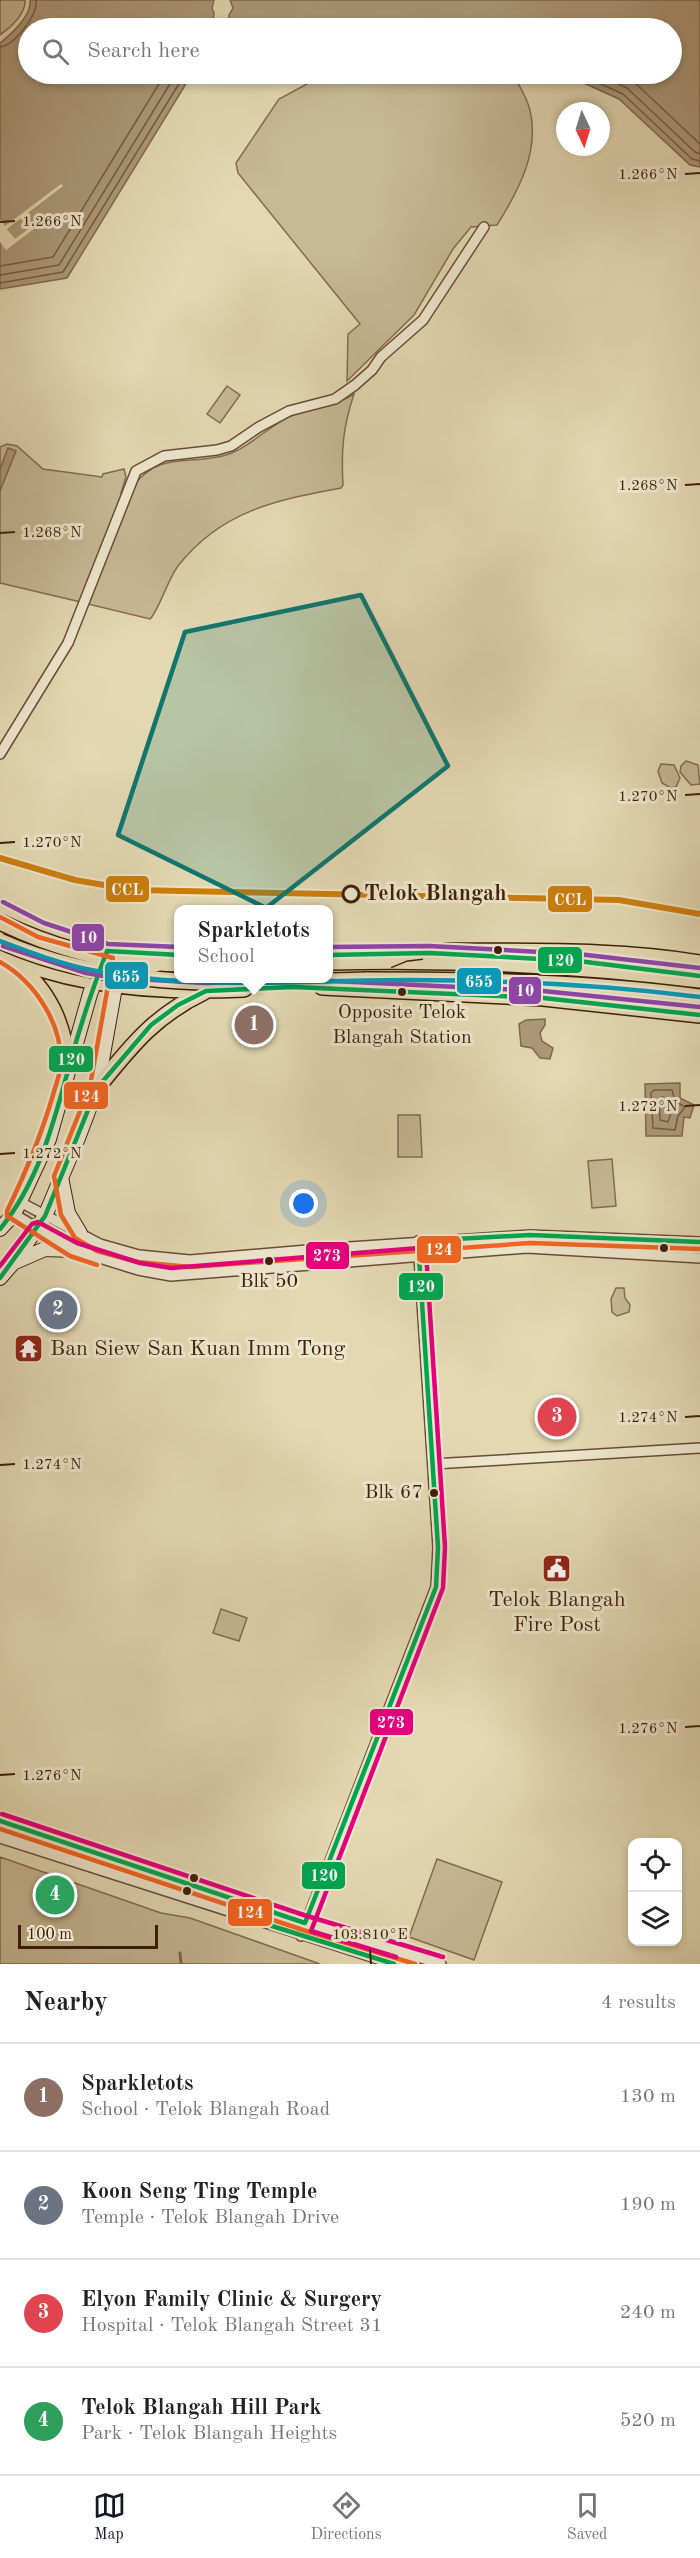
<!DOCTYPE html>
<meta charset="utf-8">
<style>
:root{--surface:#fff;--page:#f2f2f2;--text:#222;--muted:#767676;--line:#e0e0e0;--accent:#111827}
body{margin:0;font-family:"Old Standard TT",serif;background:var(--page);color:var(--text)}
.controls{position:absolute;right:18px;bottom:18px;display:grid;overflow:hidden;border-radius:12px;box-shadow:0 3px 9px #0003}
.controls button{width:54px;height:54px;display:grid;place-items:center;padding:0;border:0;border-bottom:2px solid var(--line);background:var(--surface);color:var(--text);font:30px sans-serif}
.compass{position:absolute;left:556px;top:102px;width:54px;height:54px;border-radius:50%;background:var(--surface);box-shadow:0 3px 9px #0003;rotate:176deg}
.scale{position:absolute;left:18px;bottom:15px;width:140px;box-sizing:border-box;padding-left:6px;border:3px solid #401f0a;border-top:0;font-size:16px;line-height:21px;white-space:nowrap;color:#401f0a;-webkit-text-stroke:4px #ede6cd;paint-order:stroke}
.you{position:absolute;left:304px;top:1204px;width:21px;height:21px;margin:-15px;border:4px solid #fff;border-radius:50%;background:#1a73e8;box-shadow:0 0 0 9px #1a73e833}
.badge{display:grid;place-items:center;width:39px;height:39px;border-radius:50%;background:var(--accent);color:#fff;font-size:20px;font-weight:700}
.pin{position:absolute;translate:-50% -50%;border:3px solid #fff;box-shadow:0 2px 6px #0006}
.popup{position:absolute;left:174px;top:905px;width:159px;height:78px;box-sizing:border-box;display:grid;place-content:center;border-radius:12px;background:var(--surface);filter:drop-shadow(0 2px 4px #0005);font-size:20px;white-space:nowrap;color:var(--muted)}
.popup b{font-size:22px;color:var(--text)}
.popup::after{content:'';position:absolute;left:50%;top:100%;margin-left:-12px;border:12px solid transparent;border-top-color:var(--surface)}
.list{margin:0;padding:0;list-style:none}
h2{display:flex;justify-content:space-between;align-items:center;height:78px;margin:0;padding:0 24px;font-size:26px}
h2 small{font-size:20px;font-weight:400;color:var(--muted)}
.list li{display:grid;grid-template-columns:39px 1fr auto;gap:18px;align-items:center;box-sizing:border-box;height:108px;padding:0 24px;border-top:2px solid var(--line)}
.list b{display:block;font-size:22px;white-space:nowrap}
.list p{margin:0;font-size:20px;white-space:nowrap;color:var(--muted)}
.list em{font-size:20px;font-style:normal;color:var(--muted)}
.icon{flex:none;width:33px;height:33px;fill:none;stroke:currentColor;stroke-width:2;stroke-linecap:round;stroke-linejoin:round}
.map{position:relative;flex:none;width:700px;height:1964px;overflow:hidden}
.search{position:absolute;background:var(--surface);box-shadow:0 3px 9px #0003;left:18px;right:18px;top:18px;height:66px;display:flex;align-items:center;gap:15px;box-sizing:border-box;padding:0 21px;border-radius:33px;color:var(--muted);font-size:22px}
.sheet{height:510px;background:var(--surface)}
nav{display:flex;justify-content:space-around;align-items:center;box-sizing:border-box;height:84px;border-top:2px solid var(--line);background:var(--surface);font-size:16px;color:var(--muted)}
nav a{display:grid;justify-items:center;gap:3px}
nav .on{color:var(--accent)}
.map>svg:first-child{display:block}
</style>
<div class="map">
<svg width="700" height="1964" viewBox="0 0 700 1964">
<rect width="100%" height="100%" fill="#e3d8b2"/>
<filter id="stains"><feTurbulence type="fractalNoise" baseFrequency=".00333" numOctaves="4"/><feColorMatrix values="0 0 0 0 .2 0 0 0 0 .09 0 0 0 0 .02 0 0 0 .5 -.17"/></filter>
<radialGradient id="worn" r=".72"><stop offset=".6" stop-color="#630" stop-opacity="0"/><stop offset="1" stop-color="#630" stop-opacity=".3"/></radialGradient>
<path fill="#c7b995" stroke="#846c50" stroke-width="1.5" d="M 0,0 L 25,0 C 26,14 10,28 0,35 Z
M 318,74 L 513,74 C 518,84 526,96 529,107 C 541,149 519,190 497,225 L 471,227 L 453,249 L 414,315 L 347,381 L 348,334 L 360,324 L 238,173 L 236,163 L 279,99 L 320,77 Z
M 227,386 L 240,395 L 220,423 L 207,414 Z
M 354,394 C 343,427 341,450 343,485 L 341,488 C 276,500 221,511 178,566 C 168,579 158,612 150,619 L 88,604 L 133,486 C 161,450 189,466 226,455 C 249,448 267,427 289,417 C 311,407 334,407 354,394 Z
M 7,444 L 17,446 L 43,469 L 102,477 L 103,474 L 124,469 L 126,477 L 121,493 L 122,497 L 81,602 L 0,583 L 0,447 Z
M 686,761 L 698,765 L 700,784 L 691,785 L 680,772 L 681,766 Z
M 661,764 L 674,765 L 680,778 L 676,787 L 671,788 L 662,783 L 658,771 Z
M 398,1115 L 420,1115 L 422,1157 L 398,1157 Z
M 612,1159 L 616,1206 L 592,1208 L 588,1161 Z
M 616,1288 L 624,1288 L 625,1298 L 630,1305 L 629,1312 L 617,1316 L 612,1312 L 611,1299 Z
M 221,1609 L 247,1618 L 239,1641 L 213,1633 Z
M 0,1857 L 161,1913 L 190,1918 L 320,1964 L 0,1964 Z
M 437,1859 L 502,1882 L 474,1960 L 409,1937 Z"/>
<path fill="#ac9979" stroke="#81684d" stroke-width="1.5" d="M 30,0 L 214,0 L 212,8 L 214,13 L 212,28 L 28,28 L 28,74 L 192,74 L 67,278 L 0,289 L 0,43 C 11,34 32,15 30,0 Z
M 230,0 L 700,0 L 700,167 L 690,165 L 619,99 L 564,74 L 672,74 L 672,28 L 228,28 L 229,15 L 233,8 Z
M 8,448 L 16,451 L 0,491 L 0,469 Z
M 545,1019 L 545,1025 L 540,1033 L 542,1041 L 553,1048 L 550,1059 L 540,1058 L 532,1048 L 521,1046 L 519,1024 L 526,1020 Z
M 680,1083 L 680,1098 L 694,1105 L 690,1118 L 684,1117 L 682,1136 L 646,1136 L 645,1084 Z"/>
<path fill="#e3d8b2" d="M 61,184 L 63,186 L 7,229 L 15,239 L 49,213 L 51,216 L 6,250 L 0,242 L 0,219 L 5,226 Z"/>
<g fill="none" stroke-linecap="round" stroke-linejoin="round">
<path stroke="#765c42" stroke-width="1.5" d="M 0,47 C 15,45 38,15 36,0
M 579,74 L 623,94 L 692,159 L 700,161
M 597,74 L 627,88 L 695,152 L 700,154
M 618,74 L 633,81 L 700,144
M 0,266 L 53,257 L 165,74
M 0,275 L 59,265 L 176,74
M 0,283 L 63,272 L 185,74
M 654,1090 L 672,1090 L 675,1101 L 685,1107 L 678,1116 L 675,1130 L 653,1128 L 651,1093 Z
M 662,1097 L 666,1098 L 672,1110 L 668,1122 L 660,1120 L 659,1100 Z"/>
<path stroke="#81684d" stroke-width="3" d="M 180,1953 L 181,1964"/>
<defs>
<path id="minor" d="M 0,754 L 68,643 L 136,471 L 164,456 L 217,450 L 231,446 L 259,427 L 289,411 L 335,399 L 355,385 L 372,370 L 381,357 L 423,320 L 484,227
M 20,1202 L 100,1244 L 139,1255 L 190,1260 L 319,1249 L 530,1235 L 700,1242
M 14,1214 L 74,1250 L 138,1270 L 171,1276 L 527,1248 L 700,1258
M 433,1464 L 700,1448
M 0,1821 L 305,1923 L 441,1964
M 0,1838 L 394,1964
M 301,1936 L 436,1587 L 438,1547 L 418,1241"/>
<path id="secondary" d="M 61,1177 L 68,1213 L 80,1233
M 0,1229 L 14,1214 L 49,1139 L 90,994 L 98,972
M 15,1262 L 45,1249 L 74,1250
M 0,1278 L 13,1263 L 45,1216 L 78,1138 L 97,1088 L 117,976"/>
<path id="primary" d="M 0,909 L 41,930 L 107,951 L 179,955
M 0,953 C 74,988 163,993 244,989
M 410,954 L 458,955
M 14,962 C 49,990 64,1024 68,1067
M 322,987 L 543,998 L 700,1015
M 97,1088 C 131,1046 154,1016 204,992"/>
<path id="trunk" d="M 446,951 C 531,952 616,949 700,963
M 329,962 C 453,959 577,965 700,980
M 156,964 L 179,964
M 367,980 C 479,980 590,982 700,997"/>
</defs>
<use href="#minor" stroke="#694d34" stroke-width="12"/>
<use href="#secondary" stroke="#401f0a" stroke-width="16"/>
<use href="#primary" stroke="#401f0a" stroke-width="18"/>
<use href="#trunk" stroke="#401f0a" stroke-width="18"/>
<use href="#minor" stroke="#ede6cd" stroke-width="9"/>
<use href="#secondary" stroke="#ede6cd" stroke-width="14"/>
<use href="#primary" stroke="#e3d8b2" stroke-width="15"/>
<use href="#trunk" stroke="#e3d8b2" stroke-width="15"/>
<defs>
<path id="trunk-bridge" d="M 0,922 C 50,946 101,961 156,964
M 0,941 C 116,993 243,983 367,980
M 388,960 L 405,953 L 422,951"/>
</defs>
<use href="#trunk-bridge" stroke="#401f0a" stroke-width="18" stroke-linecap="butt"/>
<use href="#trunk-bridge" stroke="#e3d8b2" stroke-width="15"/>
<defs>
<path id="bus-1" d="M 329,955 L 429,953 L 578,961 L 700,976
M 0,1229 C 41,1179 55,1117 72,1056 C 82,1020 94,985 107,951 L 179,955
M 0,1278 L 45,1216 L 97,1088 L 151,1025 L 178,1005 L 206,991 L 293,987 L 543,998 L 700,1015
M 0,1821 L 305,1923 L 436,1587 L 438,1547 L 418,1241 L 530,1235 L 700,1242
M 272,1926 L 394,1964"/>
<path id="bus-2" d="M 0,917 L 38,937 L 113,958 L 90,1086 L 54,1176 L 61,1215 L 75,1238 L 97,1251 L 138,1262 L 190,1267 L 530,1243 L 700,1249
M 0,962 C 35,982 65,1026 60,1069 C 59,1078 55,1087 53,1095 C 41,1136 25,1174 7,1211 L 7,1216 L 70,1256 L 97,1265
M 0,1829 L 303,1930 L 415,1964"/>
<path id="bus-3" d="M 0,1266 L 32,1224 L 38,1222 L 77,1243 L 140,1263 L 171,1268 L 419,1248 L 426,1251 L 445,1547 L 443,1588 L 311,1931 L 396,1957
M 2,1814 L 307,1916 L 443,1957"/>
<path id="bus-4" d="M 3,902 L 44,923 L 108,944 L 179,947
M 3,946 L 86,973 L 116,978 L 206,983 L 312,980 L 543,991 L 700,1007
M 329,947 L 429,946 L 578,954 L 700,968"/>
<path id="bus-5" d="M 0,941 C 30,952 60,964 91,970 C 195,991 304,980 409,980 C 507,980 603,985 700,997"/>
</defs>
<use href="#bus-1" stroke="#ede6cd" stroke-width="9"/>
<use href="#bus-2" stroke="#ede6cd" stroke-width="9"/>
<use href="#bus-3" stroke="#ede6cd" stroke-width="9"/>
<use href="#bus-4" stroke="#ede6cd" stroke-width="9"/>
<use href="#bus-5" stroke="#ede6cd" stroke-width="9"/>
<use href="#bus-1" stroke="#00a651" stroke-width="4.5"/>
<use href="#bus-2" stroke="#f26522" stroke-width="4.5"/>
<use href="#bus-3" stroke="#e5007d" stroke-width="4.5"/>
<use href="#bus-4" stroke="#8e44ad" stroke-width="4.5"/>
<use href="#bus-5" stroke="#069bba" stroke-width="4.5"/>
<defs>
<path id="metro-1" d="M 0,858 L 75,880 L 133,890 L 619,900 L 700,914"/>
</defs>
<use href="#metro-1" stroke="#ede6cd" stroke-width="10"/>
<use href="#metro-1" stroke="#cc7e0c" stroke-width="6"/>
</g>
<path fill="#0f766e" fill-opacity="0.2" stroke="#0f766e" stroke-width="4.5" stroke-linejoin="round" d="M 361,595 L 448,766 L 266,908 L 118,835 L 185,632 Z"/>
<path fill="none" stroke="#401f0a" stroke-width="2" d="M 685,174 L 700,173M 0,222 L 15,221M 685,485 L 700,484M 0,533 L 15,532M 685,795 L 700,794M 0,843 L 15,842M 685,1106 L 700,1105M 0,1154 L 15,1153M 685,1417 L 700,1416M 0,1465 L 15,1464M 685,1727 L 700,1726M 0,1775 L 15,1774M 370,1949 L 371,1964"/>
<defs>
<symbol id="temple-square" viewBox="-11 -11 22 22"><rect x="-9" y="-9" width="18" height="18" rx="4" fill="#8f2418" stroke="#ede6cd"/><path d="M0-6L5-2H3V0L6.5 2.5H4V6H1.5V3h-3V6H-4V2.5H-6.5L-3 0V-2H-5Z" fill="#fff"/></symbol>
<symbol id="civic-square" viewBox="-11 -11 22 22"><rect x="-9" y="-9" width="18" height="18" rx="4" fill="#8f2418" stroke="#ede6cd"/><path d="M-.6-6.5H3V-4.5H.6V-3L4-1V1h2V6H-6V1h2V-1L-.6-3ZM-1.2 2.5V6h2.4V2.5Z" fill="#fff"/></symbol>
</defs>
<g fill-rule="evenodd">
<use href="#temple-square" x="12" y="1332" width="33" height="33"/>
<use href="#civic-square" x="540" y="1552" width="33" height="33"/>
</g>
<circle fill="#ede6cd" stroke="#401f0a" stroke-width="3" cx="351" cy="894" r="8"/>
<g fill="#401f0a" stroke="#ede6cd" stroke-width="2">
<circle cx="498" cy="950" r="5"/>
<circle cx="402" cy="992" r="5"/>
<circle cx="664" cy="1248" r="5"/>
<circle cx="269" cy="1261" r="5"/>
<circle cx="434" cy="1493" r="5"/>
<circle cx="194" cy="1878" r="5"/>
<circle cx="187" cy="1891" r="5"/>
</g>
<g text-anchor="middle" dominant-baseline="central" stroke-width="6" stroke-linejoin="round" paint-order="stroke">
<g font-size="20" fill="#401f0a" stroke="#ede6cd">
<text x="402" y="1013">Opposite Telok<tspan x="402" dy="25">Blangah Station</tspan></text>
<text x="269" y="1282">Blk 50</text>
<text x="423" y="1493" text-anchor="end">Blk 67</text>
</g>
<g font-size="22" font-weight="bold" fill="#401f0a" stroke="#ede6cd" text-anchor="start">
<text x="364" y="894">Telok Blangah</text>
</g>
<g font-size="22" fill="#401f0a" stroke="#ede6cd" text-anchor="start">
<text x="50" y="1349">Ban Siew San Kuan Imm Tong</text>
<text x="557" y="1600" text-anchor="middle">Telok Blangah<tspan x="557" dy="25">Fire Post</tspan></text>
</g>
</g>
<g font-size="15" text-anchor="middle" fill="#401f0a" stroke="#ede6cd" stroke-width="6" stroke-linejoin="round" paint-order="stroke">
<text x="648" y="179">1.266°N</text>
<text x="52" y="226">1.266°N</text>
<text x="648" y="490">1.268°N</text>
<text x="52" y="537">1.268°N</text>
<text x="648" y="801">1.270°N</text>
<text x="52" y="847">1.270°N</text>
<text x="648" y="1111">1.272°N</text>
<text x="52" y="1158">1.272°N</text>
<text x="648" y="1422">1.274°N</text>
<text x="52" y="1469">1.274°N</text>
<text x="648" y="1733">1.276°N</text>
<text x="52" y="1780">1.276°N</text>
<text x="370" y="1939">103.810°E</text>
</g>
<g stroke="#ede6cd" stroke-width="2">
<rect x="105" y="875" width="45" height="28" rx="6" fill="#cc7e0c"/>
<rect x="547" y="885" width="46" height="28" rx="6" fill="#cc7e0c"/>
<rect x="71" y="923" width="34" height="29" rx="6" fill="#8e44ad"/>
<rect x="537" y="946" width="46" height="28" rx="6" fill="#00a651"/>
<rect x="104" y="961" width="45" height="29" rx="6" fill="#069bba"/>
<rect x="456" y="967" width="46" height="28" rx="6" fill="#069bba"/>
<rect x="508" y="976" width="34" height="29" rx="6" fill="#8e44ad"/>
<rect x="48" y="1045" width="46" height="28" rx="6" fill="#00a651"/>
<rect x="63" y="1081" width="46" height="29" rx="6" fill="#f26522"/>
<rect x="416" y="1235" width="46" height="29" rx="6" fill="#f26522"/>
<rect x="305" y="1241" width="45" height="29" rx="6" fill="#e5007d"/>
<rect x="398" y="1272" width="46" height="29" rx="6" fill="#00a651"/>
<rect x="369" y="1708" width="45" height="28" rx="6" fill="#e5007d"/>
<rect x="301" y="1861" width="45" height="29" rx="6" fill="#00a651"/>
<rect x="227" y="1898" width="46" height="29" rx="6" fill="#f26522"/>
</g>
<g font-size="16" text-anchor="middle" font-weight="bold" fill="#fff">
<text x="127" y="895">CCL</text>
<text x="570" y="905">CCL</text>
<text x="88" y="943">10</text>
<text x="560" y="966">120</text>
<text x="126" y="982">655</text>
<text x="479" y="987">655</text>
<text x="525" y="996">10</text>
<text x="71" y="1065">120</text>
<text x="86" y="1102">124</text>
<text x="439" y="1255">124</text>
<text x="327" y="1261">273</text>
<text x="421" y="1292">120</text>
<text x="391" y="1728">273</text>
<text x="324" y="1881">120</text>
<text x="250" y="1918">124</text>
</g>
<rect width="100%" height="100%" filter="url(#stains)"/>
<rect width="100%" height="100%" fill="url(#worn)"/>
</svg>
<div class="controls">
<button><svg class="icon" aria-label="locate" viewBox="0 0 24 24"><circle cx="12" cy="12" r="6"/><path d="M12 2v4M12 18v4M2 12h4M18 12h4"/></svg></button>
<button><svg class="icon" aria-label="layers" viewBox="0 0 24 24"><path d="M12 4l9 5-9 5-9-5zM3 14l9 5 9-5"/></svg></button>
</div>
<svg class="compass" viewBox="-18 -18 36 36"><path d="M0-13l5 13h-10z" fill="#e53935"/><path d="M0 13l5-13h-10z" fill="#767676"/></svg>
<div class="scale">100 m</div>
<div class="you"></div>
<div class="pin badge" style="left:254px;top:1025px;background:#8d6e63">1</div>
<div class="popup"><b>Sparkletots</b>School</div>
<div class="pin badge" style="left:58px;top:1310px;background:#6b7280">2</div>
<div class="pin badge" style="left:557px;top:1417px;background:#e0444e">3</div>
<div class="pin badge" style="left:55px;top:1895px;background:#2e9e5b">4</div>
<div class="search"><svg class="icon" aria-label="search" viewBox="0 0 24 24"><circle cx="10" cy="10" r="6"/><path d="M15 15l6 6"/></svg>Search here</div>
</div>
<section class="sheet">
<h2>Nearby<small>4 results</small></h2>
<ul class="list">
<li><span class="badge" style="background:#8d6e63">1</span><div><b>Sparkletots</b><p>School · Telok Blangah Road</p></div><em>130 m</em></li>
<li><span class="badge" style="background:#6b7280">2</span><div><b>Koon Seng Ting Temple</b><p>Temple · Telok Blangah Drive</p></div><em>190 m</em></li>
<li><span class="badge" style="background:#e0444e">3</span><div><b>Elyon Family Clinic &amp; Surgery</b><p>Hospital · Telok Blangah Street 31</p></div><em>240 m</em></li>
<li><span class="badge" style="background:#2e9e5b">4</span><div><b>Telok Blangah Hill Park</b><p>Park · Telok Blangah Heights</p></div><em>520 m</em></li>
</ul>
</section>
<nav>
<a class="on"><svg class="icon" aria-label="map" viewBox="0 0 24 24"><path d="M3 6l6-2 6 2 6-2v14l-6 2-6-2-6 2zM9 4v14M15 6v14"/></svg>Map</a>
<a><svg class="icon" aria-label="directions" viewBox="0 0 24 24"><path d="M12 3l9 9-9 9-9-9zM9 14v-3h6M13 9l2 2-2 2"/></svg>Directions</a>
<a><svg class="icon" aria-label="saved" viewBox="0 0 24 24"><path d="M7 4h10v16l-5-4-5 4z"/></svg>Saved</a>
</nav>
